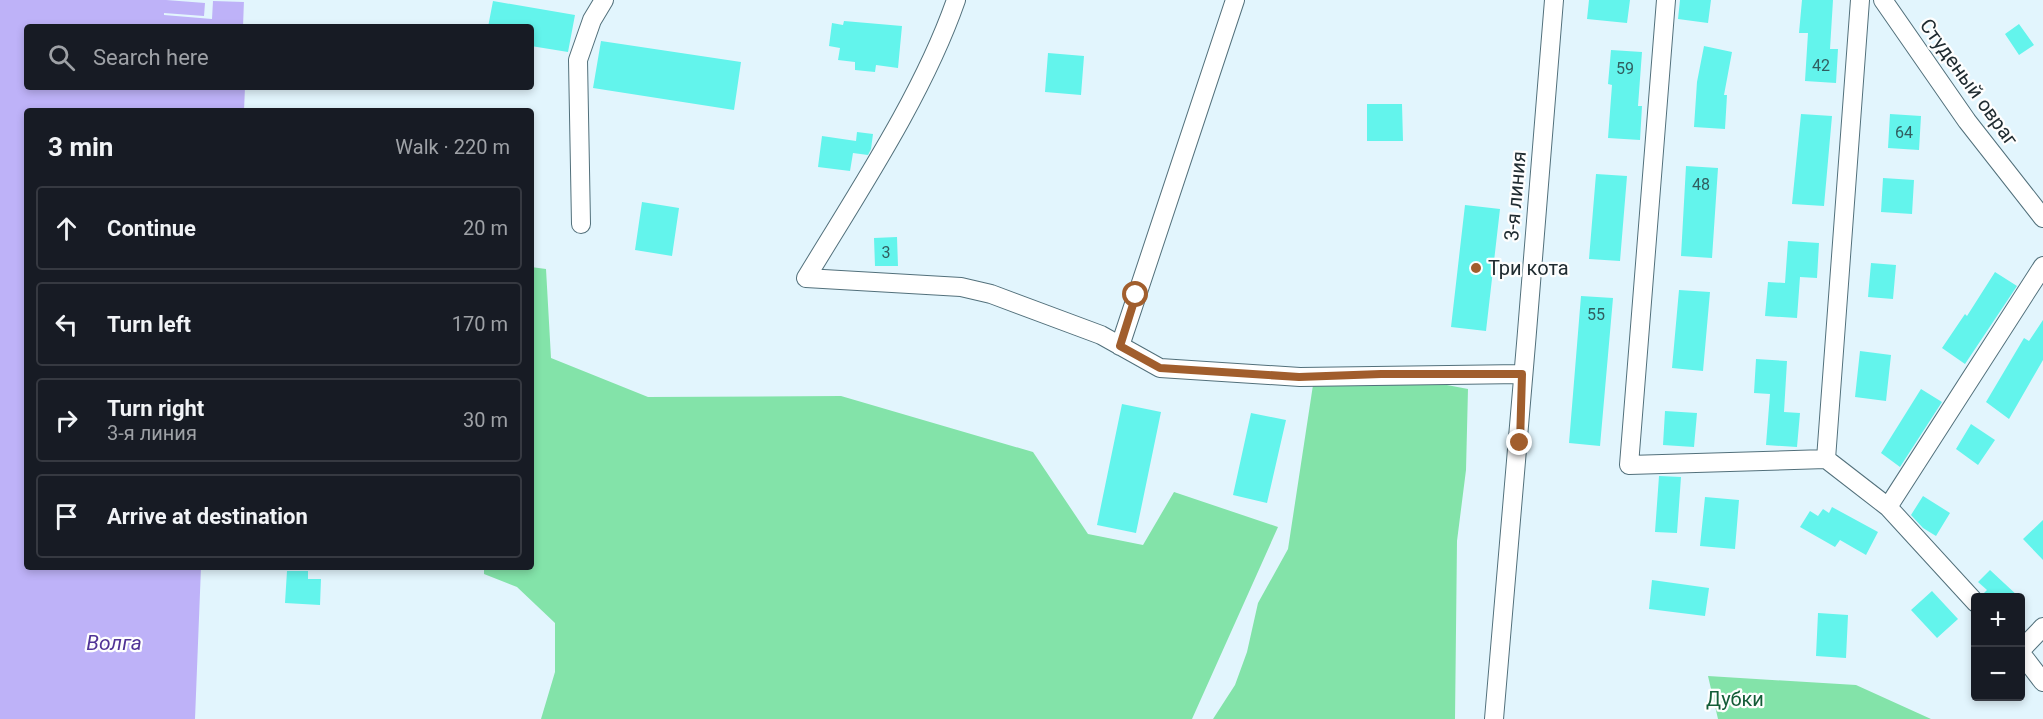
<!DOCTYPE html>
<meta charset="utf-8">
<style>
:root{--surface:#171b24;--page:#20242c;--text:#f1f3f6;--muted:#9ea1a6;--line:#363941}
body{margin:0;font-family:Roboto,sans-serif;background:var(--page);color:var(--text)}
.controls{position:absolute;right:18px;bottom:18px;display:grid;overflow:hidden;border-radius:6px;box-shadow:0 3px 9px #0003}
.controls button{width:54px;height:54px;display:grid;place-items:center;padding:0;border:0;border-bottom:2px solid var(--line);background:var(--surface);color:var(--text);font:30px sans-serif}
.stop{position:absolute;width:18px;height:18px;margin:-14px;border:4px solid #a15e2d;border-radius:50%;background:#fff}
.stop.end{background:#a15e2d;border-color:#fff;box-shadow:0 2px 6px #0008}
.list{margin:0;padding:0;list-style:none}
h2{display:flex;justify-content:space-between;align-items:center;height:78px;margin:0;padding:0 24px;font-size:26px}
h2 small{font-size:20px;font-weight:400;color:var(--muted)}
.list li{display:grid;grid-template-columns:39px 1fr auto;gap:18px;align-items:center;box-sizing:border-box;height:84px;margin:0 12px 12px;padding:0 12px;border:2px solid var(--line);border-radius:6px}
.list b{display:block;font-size:22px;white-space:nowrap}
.list p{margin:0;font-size:20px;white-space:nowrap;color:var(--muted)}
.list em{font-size:20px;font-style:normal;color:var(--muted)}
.icon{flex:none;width:33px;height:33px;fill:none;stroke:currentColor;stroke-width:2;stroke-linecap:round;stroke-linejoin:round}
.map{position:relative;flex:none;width:2043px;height:719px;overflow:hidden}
.search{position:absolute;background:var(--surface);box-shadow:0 3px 9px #0003;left:24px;top:24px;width:510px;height:66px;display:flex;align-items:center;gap:15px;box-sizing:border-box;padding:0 21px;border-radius:6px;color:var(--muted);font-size:22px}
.panel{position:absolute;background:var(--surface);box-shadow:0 3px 9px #0003;left:24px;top:108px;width:510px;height:462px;border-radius:6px}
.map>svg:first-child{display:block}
</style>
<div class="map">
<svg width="2043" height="719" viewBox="0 0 2043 719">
<rect width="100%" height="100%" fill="#e2f5fd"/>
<path fill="#83e3a9" d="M 531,267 L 546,269 L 551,358 L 648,397 L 841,396 L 1033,452 L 1088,534 L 1143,545 L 1174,492 L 1278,527 L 1192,719 L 541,719 L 555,672 L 555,623 L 517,587 L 484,574 L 484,567 L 531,567 Z
M 1431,382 L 1468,389 L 1466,470 L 1457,541 L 1455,719 L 1213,719 L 1235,685 L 1247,652 L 1258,603 L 1288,549 L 1313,385 Z
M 1708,676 L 1856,685 L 1931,719 L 1718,719 Z"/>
<path fill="#beb2f8" d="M 0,0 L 244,0 L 243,27 L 27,27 L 27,87 L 245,87 L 244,111 L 27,111 L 27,567 L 201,567 L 195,719 L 0,719 Z"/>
<path fill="#e2f5fd" d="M 166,0 L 244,0 L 244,2 L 213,1 L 212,19 L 164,15 L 164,13 L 204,16 L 205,3 Z"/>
<path fill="#63f4ec" d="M 1589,0 L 1630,0 L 1627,23 L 1587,19 Z
M 1680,0 L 1711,0 L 1708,23 L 1678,19 Z
M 1802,0 L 1833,0 L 1830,49 L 1838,49 L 1836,83 L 1805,81 L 1808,33 L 1799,33 Z
M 493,1 L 575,15 L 568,52 L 531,46 L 531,27 L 488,27 Z
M 844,21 L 902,26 L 898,68 L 876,65 L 875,72 L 855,70 L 855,62 L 838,60 L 840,48 L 829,46 L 832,23 L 843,25 Z
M 2019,24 L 2034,45 L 2019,55 L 2005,34 Z
M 601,41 L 741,62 L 734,110 L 593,88 Z
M 1704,46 L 1732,52 L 1724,95 L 1727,95 L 1725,129 L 1694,127 L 1697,82 Z
M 1611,50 L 1642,52 L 1638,106 L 1642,106 L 1640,140 L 1608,138 L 1612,85 L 1608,84 Z
M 1048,53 L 1084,56 L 1081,95 L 1045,92 Z
M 1367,104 L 1402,104 L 1403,141 L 1367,141 Z
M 1801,114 L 1832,116 L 1824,206 L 1792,204 Z
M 1890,114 L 1921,116 L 1919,150 L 1888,148 Z
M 857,132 L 873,134 L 871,149 L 868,155 L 853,153 L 850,171 L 818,167 L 822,136 L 856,141 Z
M 1686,166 L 1718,168 L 1712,258 L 1681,256 Z
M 1596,174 L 1627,176 L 1620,261 L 1589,259 Z
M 1883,178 L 1914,180 L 1912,214 L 1881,212 Z
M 642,202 L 679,208 L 672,256 L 635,250 Z
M 1465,205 L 1500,209 L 1486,331 L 1451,327 Z
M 897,237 L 898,266 L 875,266 L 874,238 Z
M 1788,241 L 1819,243 L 1817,278 L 1800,277 L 1797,318 L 1765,316 L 1768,282 L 1785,283 Z
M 1871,263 L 1896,265 L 1893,299 L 1868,297 Z
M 1995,272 L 2017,286 L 1965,364 L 1942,348 L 1965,314 L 1967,316 Z
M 1679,290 L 1710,292 L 1703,371 L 1672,368 Z
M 1581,296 L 1613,298 L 1600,446 L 1569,443 Z
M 2043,320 L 2043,360 L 2009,419 L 1986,402 L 2024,338 L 2029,341 Z
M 1860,351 L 1891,355 L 1886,401 L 1855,397 Z
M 1756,359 L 1787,361 L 1784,412 L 1800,413 L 1797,447 L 1766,445 L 1770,394 L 1754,393 Z
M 1921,389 L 1942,402 L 1900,467 L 1881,453 Z
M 1122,404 L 1161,412 L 1136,533 L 1097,525 Z
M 1665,411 L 1697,413 L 1694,447 L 1663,445 Z
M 1251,413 L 1286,420 L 1267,503 L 1233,495 Z
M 1971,424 L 1995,440 L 1978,465 L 1956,449 Z
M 1659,476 L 1681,477 L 1677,533 L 1655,532 Z
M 1923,496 L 1950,513 L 1936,536 L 1923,528 L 1911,515 Z
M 1705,497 L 1739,500 L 1735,549 L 1700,546 Z
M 1832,507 L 1878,532 L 1866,555 L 1840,540 L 1835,547 L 1800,527 L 1810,511 L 1818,516 L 1823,509 L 1829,513 Z
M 2043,520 L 2043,560 L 2023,539 Z
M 1990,570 L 2019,597 L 1985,597 L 1983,594 L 1987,590 L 1978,582 Z
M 287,571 L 308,571 L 308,579 L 321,579 L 320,605 L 285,603 Z
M 1652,580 L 1709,588 L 1705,616 L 1649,609 Z
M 1932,591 L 1958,619 L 1937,638 L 1911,610 Z
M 1818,613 L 1848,615 L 1846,658 L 1816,656 Z"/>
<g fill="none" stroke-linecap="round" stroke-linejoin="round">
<defs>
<path id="minor" d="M 956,0 C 923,95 858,192 806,278 L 961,287 L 991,294 L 1101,335 L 1160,368 L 1300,377 L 1522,374
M 1666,0 L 1629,465 L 1826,459 L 1888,507 L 1976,603
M 1883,0 L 1967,121 L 2043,218
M 581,224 L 578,60 L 592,20 L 604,0
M 1120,346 L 1235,0
M 1826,459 L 1860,0
M 1888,507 L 2043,266
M 2020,651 L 2043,627
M 2020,652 L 2043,682
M 1494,719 C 1516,479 1534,240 1554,0"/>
</defs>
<use href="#minor" stroke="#52707b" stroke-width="20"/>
<use href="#minor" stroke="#fff" stroke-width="18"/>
</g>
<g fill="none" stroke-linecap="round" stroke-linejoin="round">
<path stroke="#a15e2d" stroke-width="8" d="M 1136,295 L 1120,346 L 1160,368 L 1299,377 L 1381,374 L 1522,374 L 1520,443"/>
</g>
<circle fill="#a15e2d" stroke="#fefefe" stroke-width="2" cx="1476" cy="268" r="6"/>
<g text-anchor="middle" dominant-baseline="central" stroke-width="4.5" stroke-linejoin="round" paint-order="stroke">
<g font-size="16" fill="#315e60">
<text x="1821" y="65">42</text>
<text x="1625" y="68">59</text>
<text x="1904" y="132">64</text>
<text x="1701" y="184">48</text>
<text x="886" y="252">3</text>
<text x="1596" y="314">55</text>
</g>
<g font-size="20" fill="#202c31" stroke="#fefefe">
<text transform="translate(1969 82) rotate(54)">Студеный овраг</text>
<text transform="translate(1515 196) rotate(-85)">3-я линия</text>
</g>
<g font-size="20" fill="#202c31" stroke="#fefefe" text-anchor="start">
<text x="1488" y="268">Три кота</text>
</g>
<g font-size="20" fill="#135c37" stroke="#fefefe">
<text x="1735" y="699">Дубки</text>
</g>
<g font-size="21" font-style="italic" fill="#503396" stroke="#fefefe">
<text x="114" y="643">Волга</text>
</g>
</g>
</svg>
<div class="controls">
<button>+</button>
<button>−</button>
</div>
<div class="stop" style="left:1136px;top:295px"></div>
<div class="stop end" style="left:1520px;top:443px"></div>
<div class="search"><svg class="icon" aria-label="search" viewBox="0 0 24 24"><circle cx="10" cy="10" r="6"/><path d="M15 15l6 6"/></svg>Search here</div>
<section class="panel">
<h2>3 min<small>Walk · 220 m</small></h2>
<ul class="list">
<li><svg class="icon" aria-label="ahead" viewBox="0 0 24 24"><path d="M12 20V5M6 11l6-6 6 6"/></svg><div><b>Continue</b></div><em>20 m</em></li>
<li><svg class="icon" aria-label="left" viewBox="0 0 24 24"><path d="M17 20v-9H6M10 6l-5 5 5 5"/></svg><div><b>Turn left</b></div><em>170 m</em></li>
<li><svg class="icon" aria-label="right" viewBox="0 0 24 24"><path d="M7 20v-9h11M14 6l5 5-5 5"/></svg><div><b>Turn right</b><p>3-я линия</p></div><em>30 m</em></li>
<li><svg class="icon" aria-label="arrive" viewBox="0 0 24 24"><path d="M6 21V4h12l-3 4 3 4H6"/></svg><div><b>Arrive at destination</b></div></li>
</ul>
</section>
</div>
